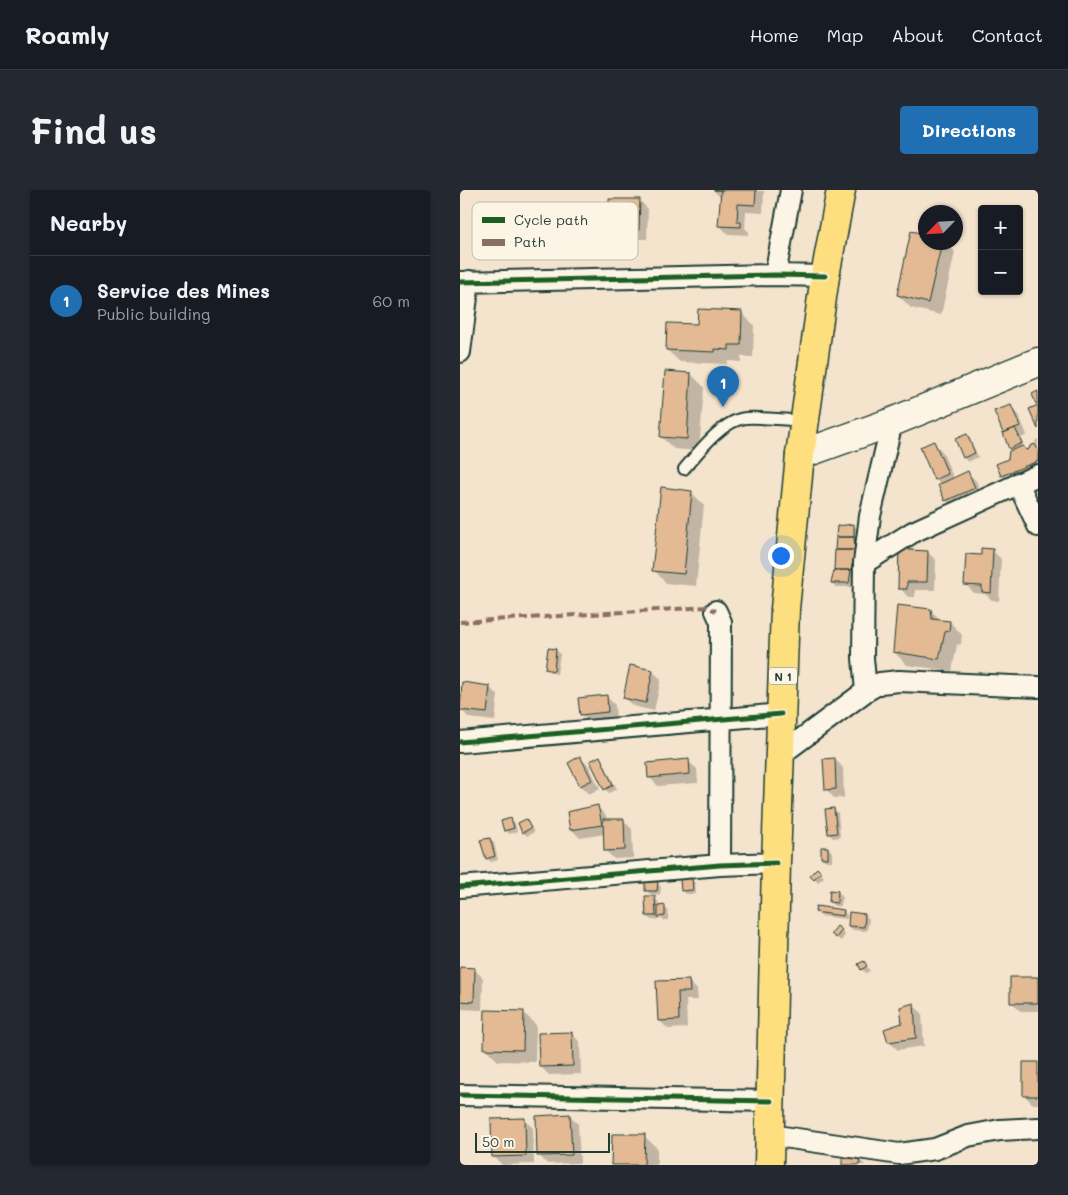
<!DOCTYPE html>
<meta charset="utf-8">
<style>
:root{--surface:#171b24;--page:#242831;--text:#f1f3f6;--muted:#9ea1a6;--line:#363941;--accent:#1f6fb2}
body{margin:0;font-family:Mali,sans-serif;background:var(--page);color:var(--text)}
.controls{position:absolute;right:15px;top:15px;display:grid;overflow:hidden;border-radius:5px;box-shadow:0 1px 4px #0004}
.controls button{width:45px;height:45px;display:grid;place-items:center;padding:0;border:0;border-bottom:1px solid var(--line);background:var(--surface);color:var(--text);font:25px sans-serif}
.compass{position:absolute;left:458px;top:15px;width:45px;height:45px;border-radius:50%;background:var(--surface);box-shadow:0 1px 4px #0004;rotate:245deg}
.scale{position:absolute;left:15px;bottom:12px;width:135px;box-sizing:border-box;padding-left:5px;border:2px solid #1f3d34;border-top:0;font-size:14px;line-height:18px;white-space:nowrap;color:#1f3d34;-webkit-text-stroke:4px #fcf5e5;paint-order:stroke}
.you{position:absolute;left:320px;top:365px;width:18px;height:18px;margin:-12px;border:4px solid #fff;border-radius:50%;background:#1a73e8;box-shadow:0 0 0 8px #1a73e833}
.badge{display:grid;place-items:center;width:32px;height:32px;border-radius:50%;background:var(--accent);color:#fff;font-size:16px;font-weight:700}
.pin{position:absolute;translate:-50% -41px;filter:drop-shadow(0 1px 2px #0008)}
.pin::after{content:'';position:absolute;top:26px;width:18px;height:15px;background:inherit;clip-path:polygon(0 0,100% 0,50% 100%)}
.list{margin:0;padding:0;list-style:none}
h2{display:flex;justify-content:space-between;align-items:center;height:65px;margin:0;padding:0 20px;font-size:21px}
h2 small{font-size:16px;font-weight:400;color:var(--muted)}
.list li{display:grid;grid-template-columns:32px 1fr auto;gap:15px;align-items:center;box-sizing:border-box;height:90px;padding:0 20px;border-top:1px solid var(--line)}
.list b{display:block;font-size:19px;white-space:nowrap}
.list p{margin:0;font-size:16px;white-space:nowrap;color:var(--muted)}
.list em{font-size:16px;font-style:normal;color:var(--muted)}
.map{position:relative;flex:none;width:578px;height:975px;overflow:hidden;border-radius:5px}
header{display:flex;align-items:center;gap:30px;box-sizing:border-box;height:70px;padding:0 25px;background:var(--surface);border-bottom:1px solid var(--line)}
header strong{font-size:24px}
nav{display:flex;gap:28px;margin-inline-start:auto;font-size:18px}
.intro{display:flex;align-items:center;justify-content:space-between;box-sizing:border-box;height:120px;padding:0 30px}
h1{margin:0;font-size:35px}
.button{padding:12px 22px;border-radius:5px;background:var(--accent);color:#fff;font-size:18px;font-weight:700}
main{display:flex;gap:30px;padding:0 30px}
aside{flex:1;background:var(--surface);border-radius:5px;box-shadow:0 1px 4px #0004}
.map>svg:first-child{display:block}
</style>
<header>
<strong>Roamly</strong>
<nav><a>Home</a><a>Map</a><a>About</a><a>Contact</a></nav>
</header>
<div class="intro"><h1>Find us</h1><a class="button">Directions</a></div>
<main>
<aside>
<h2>Nearby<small></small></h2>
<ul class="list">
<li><span class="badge">1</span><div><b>Service des Mines</b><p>Public building</p></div><em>60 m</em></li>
</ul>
</aside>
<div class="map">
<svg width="578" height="975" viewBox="0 0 578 975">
<rect width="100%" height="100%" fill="#f4e3cd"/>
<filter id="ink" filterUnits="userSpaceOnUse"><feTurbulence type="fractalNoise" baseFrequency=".02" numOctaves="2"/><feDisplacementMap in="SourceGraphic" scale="10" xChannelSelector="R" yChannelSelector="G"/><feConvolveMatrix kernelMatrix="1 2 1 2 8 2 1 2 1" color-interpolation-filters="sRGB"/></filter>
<g filter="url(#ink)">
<path fill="#0003" d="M 253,0 L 304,1 L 303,23 L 286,22 L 285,38 L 289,42 L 289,45 L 268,44 L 260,36 L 261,8 Z
M 179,10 L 188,19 L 187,49 L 159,49 L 151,40 Z
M 466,52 L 485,52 L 495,62 L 481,125 L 451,118 L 438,105 Z
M 282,123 L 294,135 L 293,167 L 281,167 L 281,172 L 268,171 L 267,174 L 220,172 L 207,160 L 238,135 Z
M 231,184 L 244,197 L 239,261 L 214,259 L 201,247 Z
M 550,216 L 559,225 L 567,245 L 561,248 L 565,258 L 564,258 L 567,261 L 571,257 L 577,255 L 575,251 L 578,249 L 578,283 L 551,294 L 542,286 L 538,274 L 549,270 L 553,261 L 550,258 Z
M 506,245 L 510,249 L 518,267 L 508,272 L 504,268 L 496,250 Z
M 473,252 L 482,261 L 494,289 L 508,283 L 516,291 L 523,307 L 494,319 L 486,310 L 481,295 L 475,289 Z
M 231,302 L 244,315 L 236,396 L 206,393 L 194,380 Z
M 393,335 L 397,339 L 399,366 L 393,397 L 376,397 L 372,393 L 375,380 Z
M 449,356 L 454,361 L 467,362 L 476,370 L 475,400 L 455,400 L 455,407 L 448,407 L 440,398 Z
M 532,360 L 541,369 L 539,411 L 532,410 L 525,404 L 514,403 L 505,394 L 522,366 Z
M 470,420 L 482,431 L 490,432 L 502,445 L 501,454 L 497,455 L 492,481 L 447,475 L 434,462 Z
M 96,460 L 100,464 L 97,484 L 91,483 L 87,479 Z
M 192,481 L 201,489 L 194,521 L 173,516 L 165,508 Z
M 29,497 L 38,505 L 35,531 L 9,528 L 1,519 Z
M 146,506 L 155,515 L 156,530 L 130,533 L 121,524 Z
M 120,568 L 129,576 L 140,599 L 129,604 L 121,596 L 110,573 Z
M 139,568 L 143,572 L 157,599 L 149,603 L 145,599 Z
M 375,569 L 383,578 L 384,608 L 374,608 L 366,599 Z
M 228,571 L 237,579 L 238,593 L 198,596 L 190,588 Z
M 137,617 L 146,625 L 147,631 L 163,630 L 172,639 L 173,668 L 154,669 L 145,660 L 145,644 L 120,648 L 112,640 L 108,623 Z
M 374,619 L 378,623 L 380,647 L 373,648 L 369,644 Z
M 51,629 L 55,633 L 57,642 L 49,644 L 45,640 Z
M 66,630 L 74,642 L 67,646 L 63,642 Z
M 30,649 L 34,653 L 38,670 L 31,672 L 27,668 Z
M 368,658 L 372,662 L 372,671 L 366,671 L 362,667 Z
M 357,679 L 364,687 L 358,692 L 352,685 Z
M 231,689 L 235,693 L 236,704 L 226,704 L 222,700 Z
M 197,693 L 201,697 L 200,705 L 190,704 L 186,700 Z
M 378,702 L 382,706 L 381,716 L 374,716 L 370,712 Z
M 194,707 L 198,711 L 199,717 L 204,717 L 208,721 L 208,730 L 203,730 L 199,726 L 199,729 L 191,730 L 187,726 Z
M 383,721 L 387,725 L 387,729 L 360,726 L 356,722 Z
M 405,725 L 409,729 L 407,741 L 393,740 L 389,736 Z
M 381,741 L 385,745 L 381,751 L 372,744 Z
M 403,772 L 410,781 L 406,783 L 402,779 Z
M 0,779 L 14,779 L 23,788 L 22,820 L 0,819 Z
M 578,788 L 578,821 L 560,821 L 552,812 Z
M 229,791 L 237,800 L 238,810 L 226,810 L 227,838 L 208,839 L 199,830 L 198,792 Z
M 453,815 L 462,823 L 464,856 L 438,860 L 429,852 L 443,834 Z
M 63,822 L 76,835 L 75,872 L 38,871 L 26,859 Z
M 111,843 L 120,852 L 121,884 L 89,885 L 80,876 Z
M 578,874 L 578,914 L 573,914 L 564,905 Z
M 110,926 L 118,934 L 120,973 L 87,974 L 79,965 Z
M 64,930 L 73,938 L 74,974 L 42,975 L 34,967 Z
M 184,946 L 197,958 L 197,975 L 152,975 Z
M 399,969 L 405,975 L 384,975 Z"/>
<path fill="#e3ba94" stroke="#1f3d34" d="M 253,0 L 296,0 L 295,15 L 278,14 L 277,32 L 281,32 L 281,37 L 258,36 L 261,0 Z
M 149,9 L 180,9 L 179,41 L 149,41 Z
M 451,41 L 466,44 L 466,52 L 482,52 L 468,113 L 437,105 Z
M 238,119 L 282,121 L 281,155 L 269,155 L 269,160 L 255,159 L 255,162 L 206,160 L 207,133 L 237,134 Z
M 205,181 L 231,183 L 227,249 L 200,247 Z
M 578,201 L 578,213 L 576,214 L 572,204 Z
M 551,215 L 560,236 L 543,243 L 534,221 Z
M 578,215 L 578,239 L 569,219 Z
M 555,238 L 562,253 L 549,259 L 543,243 Z
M 507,244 L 515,263 L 503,268 L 495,249 Z
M 474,251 L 488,284 L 474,290 L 460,257 Z
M 575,254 L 578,260 L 578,271 L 541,286 L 536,274 L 548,269 L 549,261 L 563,256 L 566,260 L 569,259 L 570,256 Z
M 508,281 L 515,298 L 485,311 L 478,295 Z
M 201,297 L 232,301 L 224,384 L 192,381 Z
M 394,334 L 394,347 L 376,347 L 377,336 Z
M 376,347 L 394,347 L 395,360 L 375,360 Z
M 439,355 L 450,355 L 449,360 L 468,361 L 467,392 L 447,392 L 447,399 L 438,399 Z
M 521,358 L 533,359 L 531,403 L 522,402 L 522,396 L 504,395 L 506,364 L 521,365 Z
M 375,360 L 395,360 L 391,380 L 374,380 Z
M 374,380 L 391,380 L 389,393 L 371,393 Z
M 437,415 L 471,419 L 472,429 L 490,431 L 489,441 L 485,442 L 479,469 L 433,462 Z
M 88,458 L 96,459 L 94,481 L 85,479 Z
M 170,475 L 193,480 L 186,513 L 163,508 Z
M 2,492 L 30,496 L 27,523 L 0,520 Z
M 147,505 L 148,522 L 120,525 L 118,508 Z
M 120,566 L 132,590 L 120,596 L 108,573 Z
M 140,566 L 153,595 L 144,600 L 130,571 Z
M 375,568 L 376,599 L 365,600 L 363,569 Z
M 229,569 L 230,584 L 188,588 L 187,573 Z
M 138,615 L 142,635 L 110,640 L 107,622 Z
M 374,618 L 377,643 L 368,644 L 365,619 Z
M 51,628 L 54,638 L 44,641 L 41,631 Z
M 66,629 L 71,638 L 62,643 L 58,633 Z
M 143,629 L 164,629 L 165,660 L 144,661 Z
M 30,648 L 35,666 L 26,669 L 20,650 Z
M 361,657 L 368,657 L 368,668 L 361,668 Z
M 357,678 L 361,682 L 354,689 L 350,685 Z
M 232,688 L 233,700 L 221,701 L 220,689 Z
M 185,691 L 198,692 L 197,701 L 185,701 Z
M 370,700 L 378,701 L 377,713 L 369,712 Z
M 185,706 L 195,706 L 196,726 L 186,726 Z
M 205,715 L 205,726 L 198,727 L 198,716 Z
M 356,716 L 384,720 L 383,726 L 355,722 Z
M 389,722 L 405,724 L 404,737 L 388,736 Z
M 377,736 L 382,740 L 376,748 L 371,744 Z
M 404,771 L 407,776 L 401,780 L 398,774 Z
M 0,777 L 15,778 L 14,812 L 0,811 Z
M 550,787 L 578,787 L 578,813 L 550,813 Z
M 229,790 L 230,802 L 218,802 L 219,830 L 198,831 L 196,791 Z
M 454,813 L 456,848 L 428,852 L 424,839 L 442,833 L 440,817 Z
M 25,820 L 64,821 L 63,860 L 24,859 Z
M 112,842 L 113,876 L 79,877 L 78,843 Z
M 563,872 L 578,872 L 578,906 L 563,906 Z
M 110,924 L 112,965 L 77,966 L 76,926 Z
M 65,928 L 66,966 L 32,967 L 31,929 Z
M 152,944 L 185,944 L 184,975 L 151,975 Z
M 382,968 L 399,968 L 400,975 L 382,975 Z"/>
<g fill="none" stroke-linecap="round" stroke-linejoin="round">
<defs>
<path id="lane" d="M 224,279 C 238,263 262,230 286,228 C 305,227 325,230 344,231"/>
<path id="street" d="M 315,85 L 331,0
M 0,92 L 315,85 L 365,86
M 0,162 L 9,91
M 558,293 L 578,336
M 404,373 L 453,342 L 578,285
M 256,421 L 261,432 L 260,675
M 406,501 L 403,468 L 404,373 L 410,326 L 432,232
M 0,552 L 321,524
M 320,565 L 406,501 L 420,493 L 439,491 L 578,497
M 0,697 L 260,675 L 316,673
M 0,905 L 311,911
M 310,945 L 439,964 L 475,959 L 508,946 L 540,940 L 578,938"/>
<path id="secondary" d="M 340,265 L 432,232 L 578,172"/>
<path id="highway" d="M 309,975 L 316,673 L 325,419 L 340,265 L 365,86 L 381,0"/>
</defs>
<use href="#lane" stroke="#1f3d34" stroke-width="14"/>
<use href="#street" stroke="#1f3d34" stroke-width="24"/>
<use href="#secondary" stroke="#1f3d34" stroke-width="31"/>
<use href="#highway" stroke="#1f3d34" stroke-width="31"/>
<use href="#lane" stroke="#fcf5e5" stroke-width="10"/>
<use href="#street" stroke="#fcf5e5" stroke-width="20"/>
<use href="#secondary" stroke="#fcf5e5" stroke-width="28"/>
<use href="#highway" stroke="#fedf80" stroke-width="28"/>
<path stroke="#8d6e63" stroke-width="4" stroke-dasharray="8 4" stroke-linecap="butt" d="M 0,432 L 247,417 L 256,421"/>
<defs>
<path id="cycleway" d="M 0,92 L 315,85 L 365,86
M 0,552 L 321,524
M 0,697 L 260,675 L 316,673
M 0,905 L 311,911"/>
</defs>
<use href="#cycleway" stroke="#fcf5e5" stroke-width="8"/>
<use href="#cycleway" stroke="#1b5e20" stroke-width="5"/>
</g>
</g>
<g text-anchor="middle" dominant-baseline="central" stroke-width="4" stroke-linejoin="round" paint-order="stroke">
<rect fill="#fcf5e5" stroke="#617469" stroke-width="1" x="309" y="477.5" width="28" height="17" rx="4"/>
<g font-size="11" font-weight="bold" fill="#1f3d34">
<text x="323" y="486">N 1</text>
</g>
</g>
<rect x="12" y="12" width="166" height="58" rx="8" fill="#fcf5e5" stroke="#babeb0" stroke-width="1"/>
<rect x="22" y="27" width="23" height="6" fill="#1b5e20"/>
<rect x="22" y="49" width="23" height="7" fill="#8d6e63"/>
<g font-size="14" fill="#1f3d34">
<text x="54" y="35">Cycle path</text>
<text x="54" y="57">Path</text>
</g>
</svg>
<div class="controls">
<button>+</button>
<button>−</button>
</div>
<svg class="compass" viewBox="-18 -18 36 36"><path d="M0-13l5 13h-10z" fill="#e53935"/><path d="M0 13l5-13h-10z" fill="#9ea1a6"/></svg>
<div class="scale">50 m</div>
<div class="you"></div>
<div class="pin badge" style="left:263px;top:217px">1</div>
</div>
</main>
